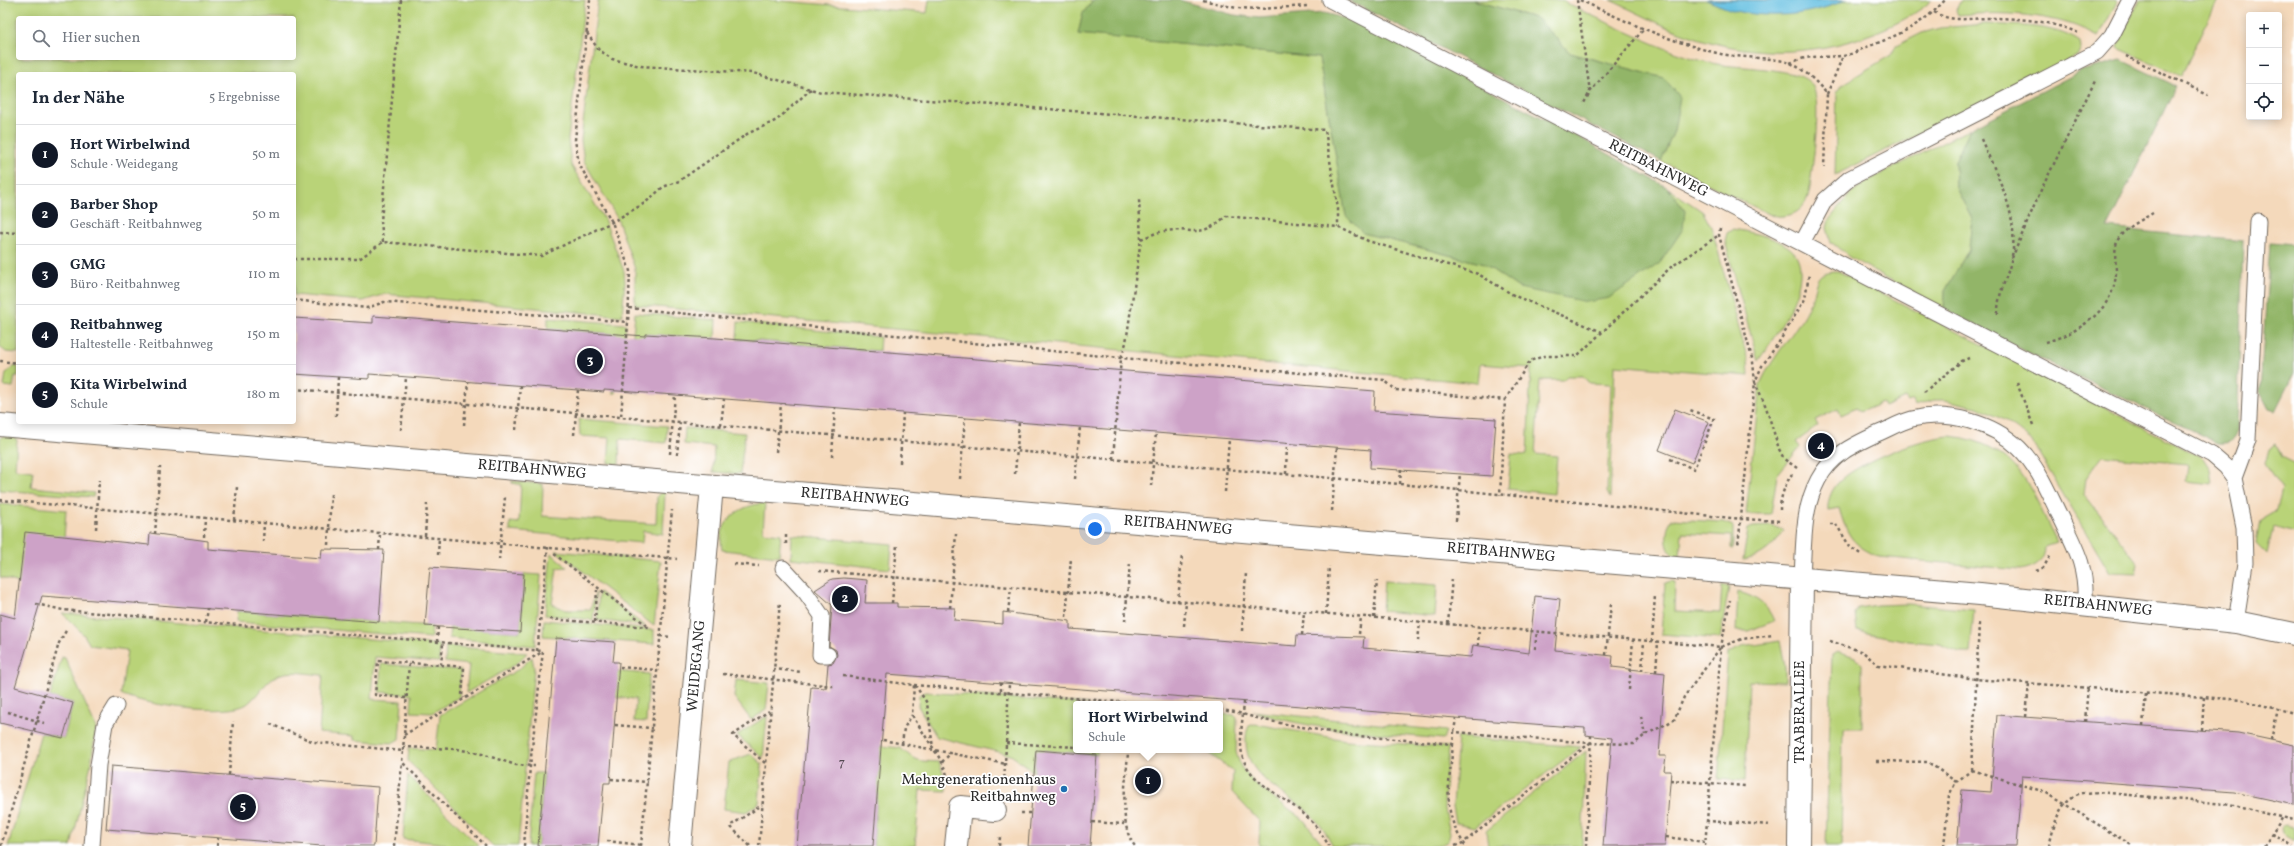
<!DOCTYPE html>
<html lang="de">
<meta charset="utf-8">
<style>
:root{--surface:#fff;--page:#f6f6f7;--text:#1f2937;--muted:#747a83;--line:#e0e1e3;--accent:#111827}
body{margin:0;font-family:Vollkorn,serif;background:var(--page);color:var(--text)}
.controls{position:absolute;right:12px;top:12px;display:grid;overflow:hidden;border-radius:4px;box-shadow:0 2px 10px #0003}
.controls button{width:36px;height:36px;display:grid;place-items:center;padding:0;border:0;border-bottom:1px solid var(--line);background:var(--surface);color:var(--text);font:20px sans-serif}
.you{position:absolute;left:1095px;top:529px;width:14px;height:14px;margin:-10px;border:3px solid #fff;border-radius:50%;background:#1a73e8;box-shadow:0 0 0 6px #1a73e833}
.badge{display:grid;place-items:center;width:26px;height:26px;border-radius:50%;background:var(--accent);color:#fff;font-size:13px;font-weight:700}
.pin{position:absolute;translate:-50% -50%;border:2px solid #fff;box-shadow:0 1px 4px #0006}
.popup{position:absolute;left:1073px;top:701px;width:150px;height:52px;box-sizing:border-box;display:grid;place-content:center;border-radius:4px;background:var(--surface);filter:drop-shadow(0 1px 3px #0005);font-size:13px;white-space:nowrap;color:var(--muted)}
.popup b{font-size:15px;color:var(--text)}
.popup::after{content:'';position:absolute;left:50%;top:100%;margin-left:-8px;border:8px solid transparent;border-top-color:var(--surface)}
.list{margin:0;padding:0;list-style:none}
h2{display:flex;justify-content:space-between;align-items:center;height:52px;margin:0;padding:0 16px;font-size:17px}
h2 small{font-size:13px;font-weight:400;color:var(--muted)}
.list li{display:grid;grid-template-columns:26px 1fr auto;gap:12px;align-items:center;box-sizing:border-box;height:60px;padding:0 16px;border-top:1px solid var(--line)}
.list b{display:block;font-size:15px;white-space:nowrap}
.list p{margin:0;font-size:13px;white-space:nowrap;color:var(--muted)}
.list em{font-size:13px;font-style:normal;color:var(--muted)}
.icon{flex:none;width:22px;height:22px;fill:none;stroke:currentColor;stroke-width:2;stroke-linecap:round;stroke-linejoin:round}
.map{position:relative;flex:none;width:2294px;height:846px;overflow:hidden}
.search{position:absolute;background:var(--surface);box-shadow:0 2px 10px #0003;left:16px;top:16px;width:280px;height:44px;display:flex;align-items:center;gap:10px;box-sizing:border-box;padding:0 14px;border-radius:4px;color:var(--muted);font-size:15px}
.panel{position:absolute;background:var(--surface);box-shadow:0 2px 10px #0003;left:16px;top:72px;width:280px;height:352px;border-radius:4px}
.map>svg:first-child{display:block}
</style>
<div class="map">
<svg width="2294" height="846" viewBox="0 0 2294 846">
<rect width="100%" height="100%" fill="#fff"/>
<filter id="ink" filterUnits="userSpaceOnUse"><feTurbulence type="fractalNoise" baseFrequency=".025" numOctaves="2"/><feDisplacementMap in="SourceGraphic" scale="8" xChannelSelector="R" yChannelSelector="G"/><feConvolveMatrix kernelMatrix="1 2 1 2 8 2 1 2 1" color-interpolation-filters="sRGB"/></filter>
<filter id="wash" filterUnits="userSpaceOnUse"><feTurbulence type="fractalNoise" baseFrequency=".012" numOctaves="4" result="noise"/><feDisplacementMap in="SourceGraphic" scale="16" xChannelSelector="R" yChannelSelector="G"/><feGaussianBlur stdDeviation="0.9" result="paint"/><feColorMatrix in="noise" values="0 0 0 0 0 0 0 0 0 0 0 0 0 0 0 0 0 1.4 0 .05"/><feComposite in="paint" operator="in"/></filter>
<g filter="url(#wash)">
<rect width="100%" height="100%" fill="#f4d9bb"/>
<path fill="#b9d378" stroke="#727f52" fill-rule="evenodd" d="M 0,0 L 585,0 L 568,139 L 571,165 L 604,219 L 624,271 L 625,282 L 622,316 L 385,294 L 363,301 L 294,295 L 294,74 L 18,74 L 18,353 L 6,352 L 0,347 ZM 18,18 L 294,18 L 294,58 L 18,58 Z
M 598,0 L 770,0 L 927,13 L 929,0 L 1093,0 L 1083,13 L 1078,34 L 1319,58 L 1346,216 L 1363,233 L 1484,264 L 1519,288 L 1685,211 L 1668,188 L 1703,212 L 1712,229 L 1748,361 L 1749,376 L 1615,365 L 1610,498 L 1607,492 L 1611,384 L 1589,383 L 1583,376 L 1567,376 L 1563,380 L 1540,380 L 1535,454 L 1557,456 L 1554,494 L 1508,489 L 1511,454 L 1527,455 L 1531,368 L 1480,364 L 1478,383 L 635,305 L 635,269 L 617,218 L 584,161 L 581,140 Z
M 1473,0 L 1563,0 L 1571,6 C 1615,25 1677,59 1723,65 C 1743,68 1802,68 1812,85 C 1823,102 1812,165 1810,187 C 1807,209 1795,218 1773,216 L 1661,161 L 1674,131 L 1664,78 L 1570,53 L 1538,19 Z
M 1610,0 L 1932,0 C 1919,12 1902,21 1886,28 C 1823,56 1756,59 1691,36 C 1663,27 1637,12 1610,0 Z
M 1961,0 L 2118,0 L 2099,36 C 2089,32 2080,27 2070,24 C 2035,13 1994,12 1958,15 L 1956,10 Z
M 2140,0 L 2218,0 L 2181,76 L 2118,48 L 2120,38 Z
M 1986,24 C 2017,26 2054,24 2080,42 L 2081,48 L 2077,56 L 1835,175 L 1837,93 L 1841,85 L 1891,55 L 1896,46 L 1922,33 L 1940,28 Z
M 1970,129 L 1955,161 L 1956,188 L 1972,219 L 1969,249 L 1945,291 L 1944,309 L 1849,257 L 1831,242 L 1827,228 L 1829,220 L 1851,193 L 1867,181 Z
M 1733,229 C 1750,232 1781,238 1793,251 C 1817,278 1774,338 1758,361 L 1725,241 L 1727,233 Z
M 1838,271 L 2203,458 L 2210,469 L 2212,484 L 2186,481 L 2188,464 L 2102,456 L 2086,478 L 2084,494 L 2138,563 L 2136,574 L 2110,573 L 2031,440 L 2006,421 L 1977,407 L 1945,400 L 1934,400 L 1915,406 L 1913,400 L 1908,402 L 1905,398 L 1884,407 L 1882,403 L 1860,412 L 1857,408 L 1841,415 L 1838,409 L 1815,420 L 1818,426 L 1796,442 L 1800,447 L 1777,475 L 1771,514 L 1746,514 L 1760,384 C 1773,355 1797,332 1810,303 C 1814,296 1814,284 1819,277 C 1824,271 1831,271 1838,271 Z
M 635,313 L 716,320 L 715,339 L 645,334 L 640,393 L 628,391 Z
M 548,318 L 626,324 L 621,388 L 616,388 L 616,393 L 613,393 L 617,334 L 548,329 Z
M 738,322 L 880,337 L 879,351 L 737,339 Z
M 15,366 L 18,367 L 18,376 L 15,376 L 13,387 L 4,386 L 6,373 Z
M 579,419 L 667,426 L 666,443 L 620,439 L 619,464 L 608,463 L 610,438 L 580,436 Z
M 685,428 L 745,433 L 740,474 L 713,472 L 714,447 L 684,444 Z
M 4,436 L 12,436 L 17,440 L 15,469 L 33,471 L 31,487 L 94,493 L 93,497 L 0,490 L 0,438 Z
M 1951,436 C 2018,444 2031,489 2057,543 L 2045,547 C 2045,562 2035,567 2021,570 L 1880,557 C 1853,546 1847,536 1839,508 L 1828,510 C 1827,499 1833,487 1841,480 C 1863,460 1922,437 1951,436 Z
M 2276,444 L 2282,457 L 2294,463 L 2294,533 L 2273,527 L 2267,555 L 2256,544 L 2260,521 L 2277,511 L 2282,489 L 2265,464 L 2269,449 Z
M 512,481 L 543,484 L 542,516 L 656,524 L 657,496 L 661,492 L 665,493 L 663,534 L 643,531 L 642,543 L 510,531 L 510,522 L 519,523 L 521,485 L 512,483 Z
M 765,503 L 763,532 L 781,534 L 779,556 L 722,550 C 716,521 740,505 765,503 Z
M 0,504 L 66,510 L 64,539 L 19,583 L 0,577 Z
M 1672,519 L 1723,522 L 1733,526 L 1733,549 L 1731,548 L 1731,536 L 1682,533 L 1680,556 L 1674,556 C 1664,548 1665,529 1672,519 Z
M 1771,526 L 1784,530 C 1775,545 1761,558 1743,560 L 1748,529 L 1753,527 Z
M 792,535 L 892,544 L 890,569 L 791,558 Z
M 556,551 L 661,561 L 654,626 Z
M 551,553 L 567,567 L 557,568 L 552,604 L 566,610 L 590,610 L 596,592 L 593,620 L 545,615 Z
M 524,574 L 541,575 L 535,646 L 449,638 L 450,627 L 520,632 Z
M 1384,581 L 1437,585 L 1435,616 L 1382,611 Z
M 1671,581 L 1675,582 L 1674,611 L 1720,613 L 1722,585 L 1729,587 L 1720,639 L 1661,634 L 1665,583 Z
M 599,592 L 645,626 L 597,620 Z
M 1738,592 C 1755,596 1768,605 1774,621 L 1748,631 L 1736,631 Z
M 1908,604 L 1974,610 L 1970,653 L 1959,653 L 1940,644 L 1908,641 L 1857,631 L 1855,613 L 1859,608 L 1877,605 Z
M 237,611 L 432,626 L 431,638 L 236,622 Z
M 62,613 L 440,645 L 439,662 L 375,657 L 372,699 L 402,701 L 399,739 L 392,743 L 354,740 L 354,736 L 319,733 L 323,675 C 302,674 282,666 266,684 C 260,690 254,699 247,704 C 228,717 142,705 121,694 L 127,650 L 90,645 L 84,635 Z
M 544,620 L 654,630 L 654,644 L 543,636 Z
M 1780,641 L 1785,667 L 1785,682 L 1749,681 L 1745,781 L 1718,779 L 1728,653 L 1742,647 Z
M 446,646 L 527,653 L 516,664 L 466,693 L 469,665 L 445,662 Z
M 1837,651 L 1855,657 L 1862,664 L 1862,728 L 1843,728 L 1841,846 L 1826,846 L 1832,654 Z
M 62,657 L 65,658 L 96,728 L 91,764 L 71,846 L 8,846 L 41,733 L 64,738 L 73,703 L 50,697 Z
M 532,657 L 534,668 L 518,846 L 493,846 L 408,761 L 409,748 L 436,750 L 440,715 L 519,669 Z
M 381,664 L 461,670 L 459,697 L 432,713 L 411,712 L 412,695 L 379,692 Z
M 613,671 L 649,674 L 646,722 L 634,721 L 636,699 L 611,697 Z
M 736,680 L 769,683 L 766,710 L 751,720 L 734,697 Z
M 926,692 L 1088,704 L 1076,704 L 1076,750 L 1097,750 L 1097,755 L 1036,750 L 1034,772 L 1011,755 L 937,737 L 918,706 L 919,695 Z
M 1253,711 L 1261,712 L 1446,731 L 1443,739 C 1382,733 1310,731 1253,711 Z
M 1220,714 L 1234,715 L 1237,718 L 1236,752 L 1241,767 L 1256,785 L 1303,819 L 1324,846 L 1259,846 L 1260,822 L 1232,792 L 1233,771 L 1204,750 L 1220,750 Z
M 767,716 L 763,758 L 737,735 Z
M 1255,724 L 1346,740 L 1448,747 L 1444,804 L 1450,834 L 1448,841 L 1439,846 L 1333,846 C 1326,832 1319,822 1308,812 C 1285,792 1247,778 1246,743 C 1246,736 1246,732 1249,726 Z
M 1458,737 L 1581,747 L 1475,827 L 1456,823 L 1453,806 Z
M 881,746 L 900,748 L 913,758 L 922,761 L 939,762 L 944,776 L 947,791 L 920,790 L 915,846 L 873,846 Z
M 1586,751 L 1582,846 L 1488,846 L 1486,831 Z
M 751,754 L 762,764 L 759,803 L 746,812 L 724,809 L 729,762 Z
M 534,773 L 544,773 L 538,846 L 528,846 Z
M 408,775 L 479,846 L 446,846 L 446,844 L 403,839 Z
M 2287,825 L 2294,827 L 2294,841 L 2282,834 L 2281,830 L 2283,826 Z"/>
<path fill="#92b568" stroke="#5e704a" d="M 1093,0 L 1179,0 L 1234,15 L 1259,18 L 1324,13 L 1354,21 L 1570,132 L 1668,188 L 1685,211 L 1683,229 L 1660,263 L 1609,298 L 1587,302 L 1519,288 L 1484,264 L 1363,233 L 1346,216 L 1319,58 L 1078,34 L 1083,13 Z
M 1348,0 L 1473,0 L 1538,19 L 1570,53 L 1664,78 L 1680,97 L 1674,131 L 1661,161 Z
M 2121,60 L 2176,86 L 2107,228 L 2243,241 L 2237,432 C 2232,442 2229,444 2218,443 L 2027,352 L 1944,309 L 1945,291 L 1969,249 L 1972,219 L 1956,188 L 1955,161 L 1970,129 L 2081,71 Z
M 2270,243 L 2294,245 L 2294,373 L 2275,411 L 2269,409 L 2260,392 Z"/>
<path fill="#63bfe1" stroke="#477586" d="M 1706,0 L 1846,0 C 1814,14 1776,19 1741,12 C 1729,10 1717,4 1706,0 Z"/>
<g id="blocks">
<path fill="#cda2c7" d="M 373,316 L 645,336 L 645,334 L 715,338 L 1375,391 L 1374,411 L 1496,419 L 1492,476 L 1370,468 L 1371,450 L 675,395 L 604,390 L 604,392 L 369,374 L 369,379 L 294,374 L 294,318 L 373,323 Z
M 1675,409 L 1709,422 L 1692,463 L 1659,450 Z
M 25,532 L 149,545 L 150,533 L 208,541 L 208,549 L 321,558 L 322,549 L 384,550 L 379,622 L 42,596 L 15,687 L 73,703 L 63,738 L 0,723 L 0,614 L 15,618 Z
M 430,567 L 524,574 L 520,632 L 425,626 Z
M 844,578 L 867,580 L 865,603 L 897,603 L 897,607 L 955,608 L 954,620 L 1003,624 L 1003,612 L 1070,621 L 1070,629 L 1296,646 L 1297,635 L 1364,637 L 1363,648 L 1471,657 L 1473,645 L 1529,653 L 1535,596 L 1560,599 L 1555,650 L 1613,656 L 1612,667 L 1665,673 L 1659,756 L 1666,756 L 1664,771 L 1671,771 L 1665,846 L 1603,846 L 1612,738 L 1585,735 L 1585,728 L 887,674 L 873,846 L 797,846 L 811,687 L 826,688 L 828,664 L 833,663 L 837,655 L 836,650 L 829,646 L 832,605 L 815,590 L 832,579 Z
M 556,638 L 615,642 L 613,662 L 619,662 L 610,783 L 604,783 L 598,846 L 538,846 Z
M 1997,715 L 2238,733 L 2294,745 L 2294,805 L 2234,792 L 2022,776 L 2016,846 L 1957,846 L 1962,790 L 1991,792 Z
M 1036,750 L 1097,755 L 1090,846 L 1028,846 Z
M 111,766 L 378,787 L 374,846 L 322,846 L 106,829 Z"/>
</g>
</g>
<g filter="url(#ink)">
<use href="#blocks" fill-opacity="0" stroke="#71685d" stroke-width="1"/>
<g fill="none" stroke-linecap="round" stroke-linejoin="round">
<defs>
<path id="service" d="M 1330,0 L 2212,455 L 2226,467 L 2234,478 L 2244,528 L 2245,563 L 2236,622
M 1802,243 L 1825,200 L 1850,178 L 2097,52 L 2112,35 L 2130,0
M 2234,478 L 2248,440 L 2258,221
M 783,568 L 806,593 L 822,616 L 820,655 L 828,655
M 1802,578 C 1804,545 1802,510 1818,480 C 1831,455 1853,445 1879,433 C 1889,429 1900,422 1912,419 C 1948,410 1993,423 2019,448 C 2038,466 2049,494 2060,516 C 2076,549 2087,566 2085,604
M 92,846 L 98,765 L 105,724 L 116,706"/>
<path id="minor" d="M 0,425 L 1980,594 L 2236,622 L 2294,634
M 680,846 L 712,486
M 956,846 L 960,807 L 995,810
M 1799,846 L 1802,578"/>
</defs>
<use href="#service" stroke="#71685d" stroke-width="17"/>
<use href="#minor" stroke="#71685d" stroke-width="24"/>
<path stroke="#71685d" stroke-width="2.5" stroke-dasharray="3 3" stroke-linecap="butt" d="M 590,0 L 575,140 L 579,164 L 612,222 L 630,271 L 628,322 L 621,417
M 1203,0 L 1236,8 L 1259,9 L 1307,6
M 1577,0 L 1590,92 L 1584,103
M 1580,0 C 1626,22 1671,42 1721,54 C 1740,58 1774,57 1790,63 C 1804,69 1818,83 1827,94 L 1824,167
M 1934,12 C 1952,23 1971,18 1991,18 C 2018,18 2053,21 2078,33
M 587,33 L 598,49 L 612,59 L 640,66 L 753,73 L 821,92 L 1325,130 L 1338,209 L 1338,227
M 2126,56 L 2208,95
M 1790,63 C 1811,54 1820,58 1841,56 C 1849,56 1857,51 1864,48 C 1895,37 1923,25 1945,0
M 1590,92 L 1643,30
M 1827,94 L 1843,56
M 1981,139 C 1998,178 2021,217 2011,261 C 2006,282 1997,294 1998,317
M 1720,228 L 1719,235 L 1753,362 L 1755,382 L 1738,546
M 0,232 L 18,233
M 1141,239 C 1149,236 1157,232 1165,231 C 1193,227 1200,240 1226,216 L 1338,227 L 1368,241 L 1478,274 L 1515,296 L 1602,332
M 383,242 L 381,221 L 401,0
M 2012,258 L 2041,190 L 2095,81
M 294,259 L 359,259 L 383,242 L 541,256 L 612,222 L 645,203 L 663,187 L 679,181 L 747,134 L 777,120 L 811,89
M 294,300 L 367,308 L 384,302 L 628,322
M 629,308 L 1121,358 L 1384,380 L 1396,390 L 1505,400 L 1500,495
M 2046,342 C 2078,333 2115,310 2116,272 C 2116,260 2112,244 2122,234 C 2130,226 2143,219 2153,213
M 0,361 L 18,363
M 2017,383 L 2033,425
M 294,389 L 1400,484 L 1741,519 L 1781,521
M 1924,392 L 1962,361 L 1969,358
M 1505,400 L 1530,361 L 1544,356 L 1577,356 L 1671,267 L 1719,235
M 336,416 L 338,377
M 464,425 L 468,382
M 721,425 L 724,399
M 401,430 L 406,378
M 516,430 L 520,386
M 574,435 L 578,390
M 776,452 L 781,404
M 670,454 L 675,395
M 677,455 L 680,422
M 832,457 L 835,407
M 1113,459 L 1121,358 L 1126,343 L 1141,239 L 1139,200
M 1670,459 L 1694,469 L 1714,419 L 1690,410
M 900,463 L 903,413
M 1797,468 L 1784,459 L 1779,449 L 1766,407 L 1755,382 L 1762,366 L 1779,342 L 1805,299 L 1809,274
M 1015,474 L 1019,422
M 1286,474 L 1287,443
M 960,479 L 965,418
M 1075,479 L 1080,427
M 1400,484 L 1401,469
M 1151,486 L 1156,433
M 1225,492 L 1229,439
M 0,500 L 677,559
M 1780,510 C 1780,498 1785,484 1792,474
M 1332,511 L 1337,448
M 234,520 L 237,487
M 1456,521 L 1460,473
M 1830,524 L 1836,524 L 1850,547 L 1862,555
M 96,529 L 99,480
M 155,534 L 160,467
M 425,536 L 427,504
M 204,537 L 205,518
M 263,542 L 264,522
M 786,544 L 786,535
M 328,545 L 331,494
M 379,550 L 380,533
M 438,555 L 439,537
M 499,560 L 505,497
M 734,564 L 759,566
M 819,571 L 1721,647 L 1742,639 L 1773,635
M 2036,571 L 2043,568 L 2051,555
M 1179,583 L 1185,584
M 1178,602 L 1182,555
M 892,603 L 897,545
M 36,604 L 63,610 L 543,651
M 950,608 L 956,534
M 1008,612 L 1011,588
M 1326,614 L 1329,566
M 1066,617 L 1071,558
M 1374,618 L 1377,580
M 550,619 L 649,627 L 553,553
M 1125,621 L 1130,563
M 206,622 L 208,608
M 595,622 L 597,590
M 1448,624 L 1452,578
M 1184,626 L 1186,602
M 1242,631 L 1246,573
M 1359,634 L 1361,617
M 1302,635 L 1304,612
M 660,636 L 671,637
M 1418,641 L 1420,622
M 1830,641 L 1863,652 L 1878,665 L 1976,679 L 2241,700 L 2294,713
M 437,642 L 438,626
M 1652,642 L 1655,595
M 1478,646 L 1479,627
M 1535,649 L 1537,631
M 537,651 L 548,547
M 1606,655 L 1611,604
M 441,665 L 464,667 L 462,695 L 464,698
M 620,667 L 657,670
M 773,669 L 802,672
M 1642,671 L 1644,641
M 1656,672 L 1658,642
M 723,674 L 832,686 L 832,689
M 843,676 L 914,685 L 912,715 L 942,762 L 950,782
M 914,685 L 1144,704
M 915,685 L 927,703 L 933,748
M 1629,690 L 1633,640
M 1001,691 L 1001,683
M 406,698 L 375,695 L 378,661 L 409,663
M 1244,702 C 1243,719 1239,737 1242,754 C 1248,783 1285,797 1305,815 C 1315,824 1322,834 1329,846
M 1099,704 L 1101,700
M 1220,710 L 1235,712 L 1264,720 L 1346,735 L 1453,744 L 1454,732 L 1590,743 L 1634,744 L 1645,735 L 1674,720 L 1684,697 L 1720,648
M 8,712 L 44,723
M 1641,716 L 1645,735
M 2026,717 L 2029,683
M 2085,722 L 2088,687
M 270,724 L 314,742 L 403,751 L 402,762 L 486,846
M 615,725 L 652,728
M 2143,726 L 2146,692
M 2202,730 L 2204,696
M 1454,732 L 1456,718
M 404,735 L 542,652
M 883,740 L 1006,764
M 2271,740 L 2278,709
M 1006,743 L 1076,747
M 902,744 L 904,728 L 912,715
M 1453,744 C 1450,782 1440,813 1466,846
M 403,747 L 457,749 L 482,754 L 516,765 L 535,766
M 1120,750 L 1128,751 C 1127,777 1117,825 1135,846
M 403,751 L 409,663 L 441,665 L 443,643
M 1876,761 L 1928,762 L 1956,782
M 942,762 L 951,753
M 765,763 L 733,735 L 769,711
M 1972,770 L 2045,792 L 2133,846
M 1972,770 L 1979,623
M 229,775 L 233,721
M 611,779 L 648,782
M 1670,780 L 1745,786
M 1004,784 L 1009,684
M 1021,813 L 1031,813
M 1706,821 L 1771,825
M 1092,822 L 1124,824
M 2272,834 L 2293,846
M 1666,837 L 1705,842
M 607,841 L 641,845
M 1,846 L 59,643 L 67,629
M 217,846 L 218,838
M 394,846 L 402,763
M 524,846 L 530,766 L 543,651
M 641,846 L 672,510
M 750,846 L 730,826 L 762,805
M 759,846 L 780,601
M 999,846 L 1000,837
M 1455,846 L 1463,843 L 1590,743
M 1586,846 L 1591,736
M 1705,846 L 1721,647 L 1730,600
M 1944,846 L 1949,795 L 1956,782 L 1972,770
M 2049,846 C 2054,828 2057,804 2076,795 C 2082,792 2091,793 2098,792 L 2225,804 L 2294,820
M 2264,846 L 2283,817"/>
<use href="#service" stroke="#fff" stroke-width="15"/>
<use href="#minor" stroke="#fff" stroke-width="22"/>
</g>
</g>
<circle fill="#1f6fb2" stroke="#fff" stroke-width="1.5" cx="1064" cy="789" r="4"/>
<g text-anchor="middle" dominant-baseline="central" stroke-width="3.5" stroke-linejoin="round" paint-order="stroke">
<g font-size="13" fill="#544952">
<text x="842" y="763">7</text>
</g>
<g font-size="15" fill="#2b2b2b" stroke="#fff">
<text transform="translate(1658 169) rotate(27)">REITBAHNWEG</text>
<text transform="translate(532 470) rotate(5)">REITBAHNWEG</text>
<text transform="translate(855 498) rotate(5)">REITBAHNWEG</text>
<text transform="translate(1178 526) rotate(5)">REITBAHNWEG</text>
<text transform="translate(1501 553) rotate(5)">REITBAHNWEG</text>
<text transform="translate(2098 606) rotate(6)">REITBAHNWEG</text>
<text transform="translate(697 666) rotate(-85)">WEIDEGANG</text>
<text transform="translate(1800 712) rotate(-90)">TRABERALLEE</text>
</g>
<g font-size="15" fill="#2b2b2b" stroke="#fff" text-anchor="end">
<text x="1056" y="780">Mehrgenerationenhaus<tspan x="1056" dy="17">Reitbahnweg</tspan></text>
</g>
</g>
</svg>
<div class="controls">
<button>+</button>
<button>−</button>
<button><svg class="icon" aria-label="locate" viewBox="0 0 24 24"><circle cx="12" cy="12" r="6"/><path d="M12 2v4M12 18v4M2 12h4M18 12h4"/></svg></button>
</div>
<div class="you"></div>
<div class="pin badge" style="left:1148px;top:781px">1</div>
<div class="popup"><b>Hort Wirbelwind</b>Schule</div>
<div class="pin badge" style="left:845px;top:599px">2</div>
<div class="pin badge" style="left:590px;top:361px">3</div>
<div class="pin badge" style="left:1821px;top:446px">4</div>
<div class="pin badge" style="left:243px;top:807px">5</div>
<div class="search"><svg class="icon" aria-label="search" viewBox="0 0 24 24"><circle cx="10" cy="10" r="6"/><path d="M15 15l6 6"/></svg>Hier suchen</div>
<section class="panel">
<h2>In der Nähe<small>5 Ergebnisse</small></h2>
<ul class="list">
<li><span class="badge">1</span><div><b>Hort Wirbelwind</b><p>Schule · Weidegang</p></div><em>50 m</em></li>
<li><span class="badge">2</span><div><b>Barber Shop</b><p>Geschäft · Reitbahnweg</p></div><em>50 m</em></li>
<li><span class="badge">3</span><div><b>GMG</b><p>Büro · Reitbahnweg</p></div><em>110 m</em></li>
<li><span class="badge">4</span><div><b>Reitbahnweg</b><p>Haltestelle · Reitbahnweg</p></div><em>150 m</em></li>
<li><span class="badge">5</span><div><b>Kita Wirbelwind</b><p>Schule</p></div><em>180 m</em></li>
</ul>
</section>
</div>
